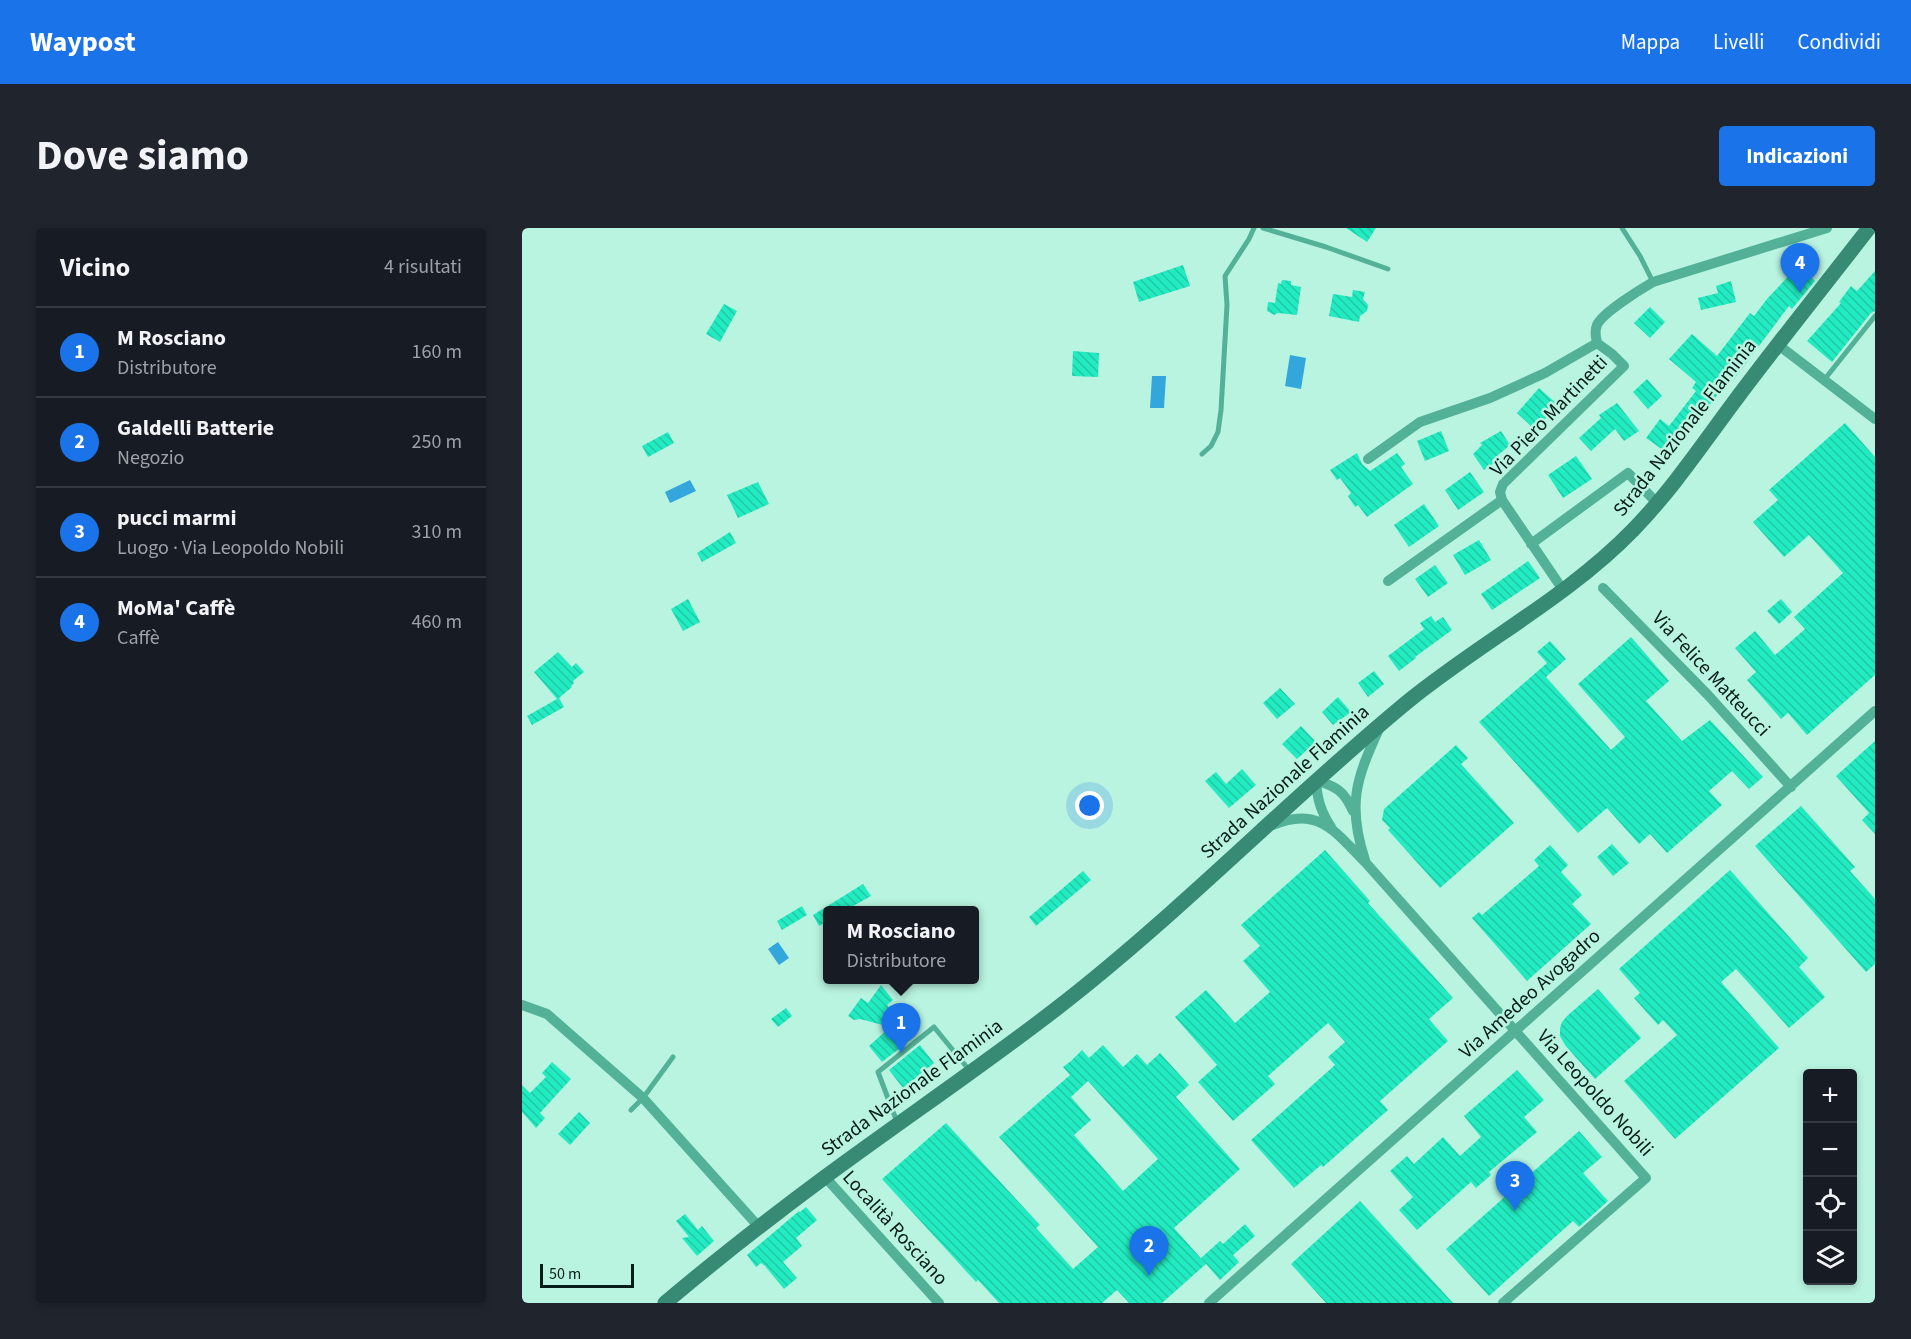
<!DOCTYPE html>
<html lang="it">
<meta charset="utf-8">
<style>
:root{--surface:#171b24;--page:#20242c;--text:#f1f3f6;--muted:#9ea1a6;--line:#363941;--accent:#1a73e8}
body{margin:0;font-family:"Source Sans 3",sans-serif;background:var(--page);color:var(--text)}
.controls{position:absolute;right:18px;bottom:18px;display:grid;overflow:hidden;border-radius:6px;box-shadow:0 3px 9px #0003}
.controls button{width:54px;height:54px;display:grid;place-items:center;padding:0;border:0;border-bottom:2px solid var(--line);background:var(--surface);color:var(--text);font:30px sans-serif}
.scale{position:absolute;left:18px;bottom:15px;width:94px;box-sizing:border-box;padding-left:6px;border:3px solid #061d17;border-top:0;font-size:16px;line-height:21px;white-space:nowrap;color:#061d17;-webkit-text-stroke:4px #b9f4e1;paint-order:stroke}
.you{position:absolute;left:568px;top:578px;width:21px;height:21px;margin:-15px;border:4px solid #fff;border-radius:50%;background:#1a73e8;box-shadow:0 0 0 9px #1a73e833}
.badge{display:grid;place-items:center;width:39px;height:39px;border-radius:50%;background:var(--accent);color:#fff;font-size:20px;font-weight:700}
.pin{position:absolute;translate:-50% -50px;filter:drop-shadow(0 2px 3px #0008)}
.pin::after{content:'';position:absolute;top:32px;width:21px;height:18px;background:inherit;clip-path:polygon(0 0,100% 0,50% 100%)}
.popup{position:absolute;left:301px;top:678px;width:156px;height:78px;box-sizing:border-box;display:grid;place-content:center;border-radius:6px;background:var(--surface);filter:drop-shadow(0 2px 4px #0005);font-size:20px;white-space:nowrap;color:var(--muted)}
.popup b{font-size:22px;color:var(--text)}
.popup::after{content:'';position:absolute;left:50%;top:100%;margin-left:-12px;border:12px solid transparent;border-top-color:var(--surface)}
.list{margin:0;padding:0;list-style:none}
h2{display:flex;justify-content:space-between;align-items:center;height:78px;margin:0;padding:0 24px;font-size:26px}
h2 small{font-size:20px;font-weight:400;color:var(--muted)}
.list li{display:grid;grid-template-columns:39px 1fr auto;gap:18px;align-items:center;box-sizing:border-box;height:90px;padding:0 24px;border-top:2px solid var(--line)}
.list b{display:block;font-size:22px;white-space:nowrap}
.list p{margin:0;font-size:20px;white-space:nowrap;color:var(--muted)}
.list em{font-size:20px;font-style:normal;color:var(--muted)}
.icon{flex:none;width:33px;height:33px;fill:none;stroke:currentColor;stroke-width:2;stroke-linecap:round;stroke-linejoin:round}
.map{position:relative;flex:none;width:1353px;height:1075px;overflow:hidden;border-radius:6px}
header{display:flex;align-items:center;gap:36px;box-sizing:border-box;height:84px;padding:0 30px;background:var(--accent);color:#fff}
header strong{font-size:28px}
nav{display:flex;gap:33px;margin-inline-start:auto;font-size:21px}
.intro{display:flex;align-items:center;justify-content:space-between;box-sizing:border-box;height:144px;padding:0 36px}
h1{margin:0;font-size:42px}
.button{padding:15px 27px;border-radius:6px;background:var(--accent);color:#fff;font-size:21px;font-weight:700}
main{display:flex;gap:36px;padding:0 36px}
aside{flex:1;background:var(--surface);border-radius:6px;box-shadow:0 3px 9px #0003}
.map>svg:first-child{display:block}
</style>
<header>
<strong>Waypost</strong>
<nav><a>Mappa</a><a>Livelli</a><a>Condividi</a></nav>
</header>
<div class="intro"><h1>Dove siamo</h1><a class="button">Indicazioni</a></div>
<main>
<aside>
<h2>Vicino<small>4 risultati</small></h2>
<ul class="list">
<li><span class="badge">1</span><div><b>M Rosciano</b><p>Distributore</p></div><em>160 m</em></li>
<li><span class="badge">2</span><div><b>Galdelli Batterie</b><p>Negozio</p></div><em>250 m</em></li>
<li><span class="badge">3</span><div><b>pucci marmi</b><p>Luogo · Via Leopoldo Nobili</p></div><em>310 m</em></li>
<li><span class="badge">4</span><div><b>MoMa' Caffè</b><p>Caffè</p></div><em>460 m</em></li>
</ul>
</aside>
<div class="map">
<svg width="1353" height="1075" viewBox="0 0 1353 1075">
<defs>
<pattern id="building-back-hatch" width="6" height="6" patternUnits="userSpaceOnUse" patternTransform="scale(1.5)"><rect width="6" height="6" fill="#23ebc1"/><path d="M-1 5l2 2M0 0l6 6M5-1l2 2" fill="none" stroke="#1ec9a5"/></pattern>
</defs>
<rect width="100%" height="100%" fill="#b9f4e1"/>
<path fill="#33a7db" d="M 768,127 L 784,130 L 779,161 L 763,158 Z
M 630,148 L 644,148 L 642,180 L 628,180 Z
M 168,252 L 174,263 L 148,275 L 143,264 Z
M 256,714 L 267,730 L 257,737 L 246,721 Z"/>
<path fill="url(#building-back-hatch)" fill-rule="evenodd" d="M 824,0 L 854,0 L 845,14 Z
M 661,37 L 668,58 L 617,74 L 611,54 Z
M 1277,37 L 1293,53 L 1270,81 L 1267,78 L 1212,151 L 1209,149 L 1186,179 L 1184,178 L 1165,202 L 1160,198 L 1141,222 L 1124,210 L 1138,191 L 1147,198 L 1174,163 L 1170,160 L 1174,154 L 1147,131 L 1170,106 L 1195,128 L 1228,85 L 1232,88 L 1245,71 Z
M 1353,43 L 1353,83 L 1349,85 L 1310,134 L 1285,113 L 1319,75 L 1317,74 L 1329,58 L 1335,63 Z
M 760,52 L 769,53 L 769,57 L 779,59 L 775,87 L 756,85 L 752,87 L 745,83 L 746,74 L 753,75 L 756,55 L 759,56 Z
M 1209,53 L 1214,74 L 1179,82 L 1176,70 L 1196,65 L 1194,58 Z
M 831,62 L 843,64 L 841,71 L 846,77 L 845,83 L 838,88 L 837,94 L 807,88 L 811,66 L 830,69 Z
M 202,76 L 215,83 L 198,114 L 184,106 Z
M 1128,79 L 1143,94 L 1128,110 L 1112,95 Z
M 551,123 L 577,125 L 576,149 L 550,148 Z
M 1125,151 L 1140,168 L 1126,181 L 1111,164 Z
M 1017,160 L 1036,177 L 1013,202 L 995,185 Z
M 1095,175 L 1117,203 L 1102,213 L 1093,201 L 1069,223 L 1057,210 L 1079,190 L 1077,187 Z
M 1323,195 L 1353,229 L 1353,447 L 1285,507 L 1266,485 L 1259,491 L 1225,452 L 1234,444 L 1213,420 L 1233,403 L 1253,427 L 1283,401 L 1272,389 L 1321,345 L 1287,307 L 1262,329 L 1231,294 L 1256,272 L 1247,262 Z
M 919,203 L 927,223 L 903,233 L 895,213 Z
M 979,203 L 988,217 L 970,232 L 972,235 L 962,242 L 951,226 L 960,217 L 958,215 Z
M 146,204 L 152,215 L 126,229 L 120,218 Z
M 835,225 L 840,236 L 848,243 L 875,225 L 883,236 L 879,239 L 891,256 L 845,289 L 836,277 L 833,279 L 826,268 L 829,265 L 818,250 L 815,252 L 808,242 Z
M 1054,228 L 1070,251 L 1041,270 L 1026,247 Z
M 948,244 L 962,264 L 936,282 L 923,262 Z
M 236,254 L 247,276 L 216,290 L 205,267 Z
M 902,276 L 917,298 L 887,319 L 872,297 Z
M 208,304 L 214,315 L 180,334 L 175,325 Z
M 957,312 L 969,332 L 943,347 L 931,327 Z
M 1006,333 L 1018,350 L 970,382 L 959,366 Z
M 913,337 L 926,355 L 906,369 L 893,351 Z
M 166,371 L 178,394 L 161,403 L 149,381 Z
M 1259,371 L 1270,384 L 1257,396 L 1245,383 Z
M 909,388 L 913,394 L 921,389 L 930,402 L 893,429 L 894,430 L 877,443 L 866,428 L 902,401 L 898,395 Z
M 1109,409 L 1147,453 L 1124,473 L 1160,513 L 1188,492 L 1241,549 L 1227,561 L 1210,543 L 1187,563 L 1200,577 L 1145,625 L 1128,606 L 1117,616 L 1085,580 L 1056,605 L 957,494 L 1025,435 L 1015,424 L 1028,413 L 1044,431 L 1024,449 L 1089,522 L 1103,509 L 1056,456 Z
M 36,424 L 50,439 L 54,435 L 62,444 L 51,453 L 52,455 L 49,458 L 50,459 L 37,470 L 42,479 L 10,497 L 5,488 L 35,471 L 12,444 Z
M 852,443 L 862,456 L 846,469 L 836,455 Z
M 758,460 L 773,476 L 755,491 L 741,475 Z
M 816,469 L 829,484 L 811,497 L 800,484 Z
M 779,498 L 794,514 L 775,531 L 760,516 Z
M 1353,513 L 1353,606 L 1340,592 L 1347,585 L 1314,548 Z
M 934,517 L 946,530 L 939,536 L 992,595 L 918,660 L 866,602 L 868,600 L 860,592 L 862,581 Z
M 720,541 L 734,557 L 707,580 L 683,553 L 694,544 L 704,556 Z
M 1279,578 L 1333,639 L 1328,643 L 1353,671 L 1353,736 L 1344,744 L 1233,618 Z
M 1090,616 L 1107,635 L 1091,648 L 1075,629 Z
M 1028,617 L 1046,637 L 1039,644 L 1060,667 L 1050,676 L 1069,696 L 1005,753 L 950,690 L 957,684 L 960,687 L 1017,638 L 1012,632 Z
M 803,622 L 848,673 L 846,675 L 931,770 L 907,791 L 926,813 L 858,873 L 866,882 L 801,939 L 799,937 L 772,960 L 729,912 L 813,837 L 806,829 L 823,814 L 806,795 L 746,848 L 753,856 L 711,893 L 676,854 L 695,837 L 653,789 L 684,762 L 713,795 L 748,764 L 721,733 L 738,718 L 719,697 Z
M 1208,642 L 1286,730 L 1277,739 L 1303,769 L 1267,800 L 1214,741 L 1199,754 L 1257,820 L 1153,911 L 1102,853 L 1155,807 L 1141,792 L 1136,797 L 1112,770 L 1118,765 L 1097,741 Z
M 561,643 L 569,652 L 514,698 L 507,689 Z
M 341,656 L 349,668 L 324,682 L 306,682 L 306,693 L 297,698 L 291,687 Z
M 280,678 L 285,687 L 260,702 L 255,693 Z
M 359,757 L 371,772 L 365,777 L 392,809 L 360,834 L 347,818 L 368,799 L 338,791 L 332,792 L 326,788 L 339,770 L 346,775 Z
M 1076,761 L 1119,810 L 1073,851 L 1043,817 L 1038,808 L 1038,800 L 1040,794 L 1045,788 Z
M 264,780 L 270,788 L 256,799 L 249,791 Z
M 398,817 L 412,835 L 381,860 L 367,842 Z
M 581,817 L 601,839 L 615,826 L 625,837 L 638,825 L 667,857 L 654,869 L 718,941 L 652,1000 L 684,1036 L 640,1075 L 607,1075 L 595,1062 L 580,1075 L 477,1075 L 456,1052 L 454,1054 L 360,951 L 424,895 L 518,997 L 514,1000 L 551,1041 L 576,1019 L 477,909 L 548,847 L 541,839 L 549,833 L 560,822 L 567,830 ZM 566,853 L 636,931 L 601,963 L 552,907 L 569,892 L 549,869 Z
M 30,834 L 49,851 L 18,885 L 23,890 L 14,900 L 0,884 L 0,857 L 8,865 L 24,849 L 20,845 Z
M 995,842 L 1022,872 L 1002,889 L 1015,904 L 967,944 L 969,947 L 954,960 L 949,954 L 895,1002 L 877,982 L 891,969 L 868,943 L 885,928 L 892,936 L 921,909 L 938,928 L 959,909 L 942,888 Z
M 57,884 L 68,895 L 48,917 L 36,906 Z
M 1057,903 L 1080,929 L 1061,945 L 1086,973 L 1057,999 L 1051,993 L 967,1068 L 924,1021 Z
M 838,973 L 931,1075 L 804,1075 L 769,1036 Z
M 284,979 L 295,992 L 274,1010 L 280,1018 L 261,1034 L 275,1050 L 262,1061 L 243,1038 L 239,1035 L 234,1039 L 225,1027 L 277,983 L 278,984 Z
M 163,986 L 176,1002 L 180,998 L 192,1013 L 175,1028 L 160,1010 L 167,1009 L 154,993 Z
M 723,996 L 733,1008 L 711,1027 L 717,1034 L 698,1052 L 679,1030 L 698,1013 L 701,1016 Z"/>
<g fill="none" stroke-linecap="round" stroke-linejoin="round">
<path stroke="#53b197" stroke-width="5" d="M 741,0 L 804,19 L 866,41
M 1100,0 L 1118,28 L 1131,54
M 1302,152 L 1353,88
M 680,226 L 689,218 L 696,204 L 699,182 L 705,77 L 703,48 L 727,11 L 732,0
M 109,882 L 121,870 L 151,829
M 375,894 L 356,844 L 412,799 L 448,843"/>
<path stroke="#53b197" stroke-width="10" d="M 1075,115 C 1074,108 1072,104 1075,97 C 1080,85 1119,61 1131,54 L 1305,0
M 1255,116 L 1353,191
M 846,231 L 898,194 L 968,170 L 1023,145 L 1075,115
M 1009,316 L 1106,245 L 1135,275
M 866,353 L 980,272
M 1081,360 L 1186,467 L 1269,559
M 1041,362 L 980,272 L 978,264 L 981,256 L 1102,138 L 1090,126 L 1075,115
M 751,597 C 797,577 814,605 844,635 L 1124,950 L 981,1075
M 809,599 C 799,584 795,571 794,552 C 815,559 822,563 831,583
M 843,632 C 825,577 834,551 857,501
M 0,777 L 25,786 L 121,870 L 237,999
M 303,949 L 417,1075
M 687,1075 L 1353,483"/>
<path stroke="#378b75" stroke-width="15" d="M 143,1075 C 195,1031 249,989 303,949 C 380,892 459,839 534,781 C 657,686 765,573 884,475 C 957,415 1045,370 1111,302 C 1149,263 1180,217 1212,174 C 1256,115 1302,58 1347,0"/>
</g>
<g text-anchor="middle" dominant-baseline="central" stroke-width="5" stroke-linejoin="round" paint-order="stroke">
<g font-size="20" fill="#061d17" stroke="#b9f4e1">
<text transform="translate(1027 188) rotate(-46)">Via Piero Martinetti</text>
<text transform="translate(1163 200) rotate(-52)">Strada Nazionale Flaminia</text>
<text transform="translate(1189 446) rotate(47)">Via Felice Matteucci</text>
<text transform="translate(763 554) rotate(-42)">Strada Nazionale Flaminia</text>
<text transform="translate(1008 766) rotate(-42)">Via Amedeo Avogadro</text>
<text transform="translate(390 860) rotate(-36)">Strada Nazionale Flaminia</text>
<text transform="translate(1073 865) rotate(48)">Via Leopoldo Nobili</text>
<text transform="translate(373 1000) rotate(48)">Località Rosciano</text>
</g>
</g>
</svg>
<div class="controls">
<button>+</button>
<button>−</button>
<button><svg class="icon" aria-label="locate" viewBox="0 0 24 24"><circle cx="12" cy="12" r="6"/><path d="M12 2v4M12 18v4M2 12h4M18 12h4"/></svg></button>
<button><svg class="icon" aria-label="layers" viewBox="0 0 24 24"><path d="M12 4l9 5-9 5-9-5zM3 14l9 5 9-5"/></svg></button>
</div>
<div class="scale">50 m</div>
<div class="you"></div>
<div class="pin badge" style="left:379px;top:825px">1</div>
<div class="popup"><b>M Rosciano</b>Distributore</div>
<div class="pin badge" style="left:627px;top:1048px">2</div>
<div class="pin badge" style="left:993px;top:983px">3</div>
<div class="pin badge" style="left:1278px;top:65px">4</div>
</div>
</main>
